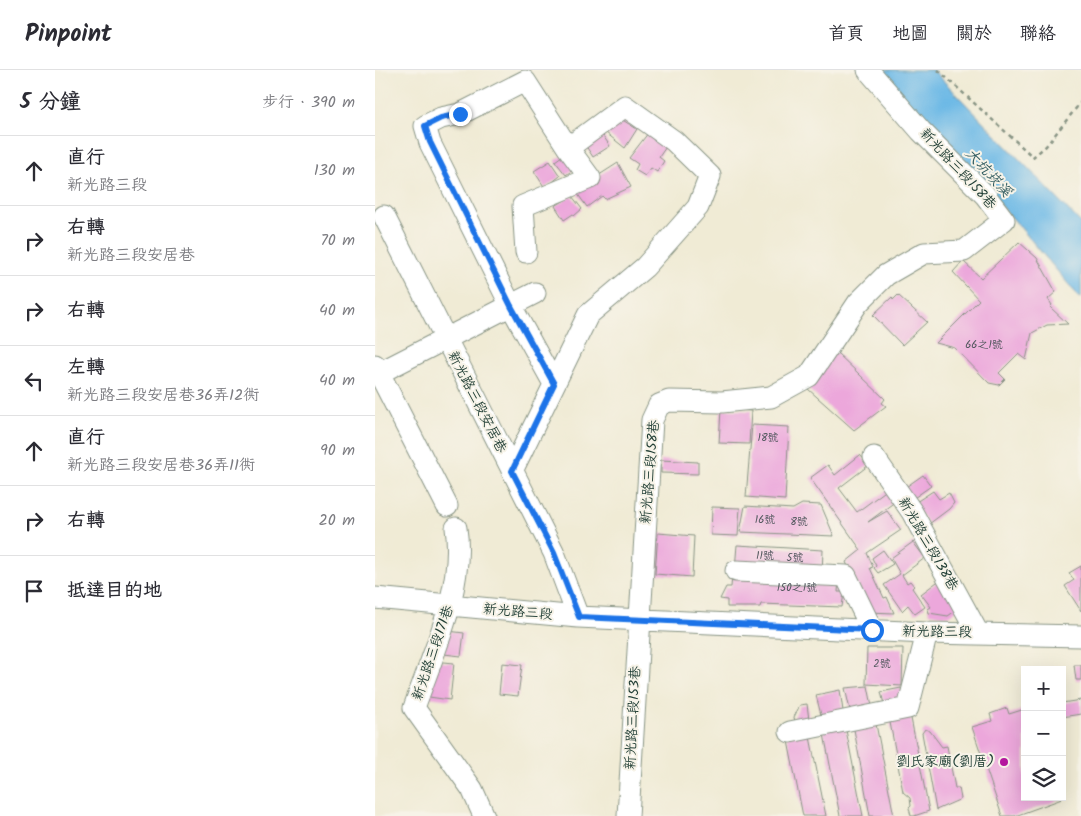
<!DOCTYPE html>
<html lang="zh-TW">
<meta charset="utf-8">
<style>
:root{--surface:#fff;--page:#f2f2f3;--text:#2b2b33;--muted:#7c7c81;--line:#e1e1e2}
body{margin:0;font-family:Kalam,"LXGW WenKai TC",sans-serif;background:var(--page);color:var(--text)}
.controls{position:absolute;right:15px;bottom:15px;display:grid;overflow:hidden;border-radius:0px;box-shadow:0 5px 20px #0002}
.controls button{width:45px;height:45px;display:grid;place-items:center;padding:0;border:0;border-bottom:1px solid var(--line);background:var(--surface);color:var(--text);font:25px sans-serif}
.stop{position:absolute;width:15px;height:15px;margin:-11px;border:4px solid #1a73e8;border-radius:50%;background:#fff}
.stop.end{background:#1a73e8;border-color:#fff;box-shadow:0 1px 5px #0008}
.list{margin:0;padding:0;list-style:none}
h2{display:flex;justify-content:space-between;align-items:center;height:65px;margin:0;padding:0 20px;font-size:21px}
h2 small{font-size:16px;font-weight:400;color:var(--muted)}
.list li{display:grid;grid-template-columns:32px 1fr auto;gap:15px;align-items:center;box-sizing:border-box;height:70px;padding:0 20px;border-top:1px solid var(--line)}
.list b{display:block;font-size:19px;white-space:nowrap}
.list p{margin:0;font-size:16px;white-space:nowrap;color:var(--muted)}
.list em{font-size:16px;font-style:normal;color:var(--muted)}
.icon{flex:none;width:28px;height:28px;fill:none;stroke:currentColor;stroke-width:2;stroke-linecap:round;stroke-linejoin:round}
.map{position:relative;flex:none;width:706px;height:746px;overflow:hidden}
header{display:flex;align-items:center;gap:30px;box-sizing:border-box;height:70px;padding:0 25px;background:var(--surface);border-bottom:1px solid var(--line)}
header strong{font-size:24px}
nav{display:flex;gap:28px;margin-inline-start:auto;font-size:18px}
main{display:flex}
aside{flex:1;background:var(--surface)}
.map>svg:first-child{display:block}
</style>
<header>
<strong>Pinpoint</strong>
<nav><a>首頁</a><a>地圖</a><a>關於</a><a>聯絡</a></nav>
</header>
<main>
<aside>
<h2>5 分鐘<small>步行 · 390 m</small></h2>
<ul class="list">
<li><svg class="icon" aria-label="ahead" viewBox="0 0 24 24"><path d="M12 20V5M6 11l6-6 6 6"/></svg><div><b>直行</b><p>新光路三段</p></div><em>130 m</em></li>
<li><svg class="icon" aria-label="right" viewBox="0 0 24 24"><path d="M7 20v-9h11M14 6l5 5-5 5"/></svg><div><b>右轉</b><p>新光路三段安居巷</p></div><em>70 m</em></li>
<li><svg class="icon" aria-label="right" viewBox="0 0 24 24"><path d="M7 20v-9h11M14 6l5 5-5 5"/></svg><div><b>右轉</b></div><em>40 m</em></li>
<li><svg class="icon" aria-label="left" viewBox="0 0 24 24"><path d="M17 20v-9H6M10 6l-5 5 5 5"/></svg><div><b>左轉</b><p>新光路三段安居巷36弄12衖</p></div><em>40 m</em></li>
<li><svg class="icon" aria-label="ahead" viewBox="0 0 24 24"><path d="M12 20V5M6 11l6-6 6 6"/></svg><div><b>直行</b><p>新光路三段安居巷36弄11衖</p></div><em>90 m</em></li>
<li><svg class="icon" aria-label="right" viewBox="0 0 24 24"><path d="M7 20v-9h11M14 6l5 5-5 5"/></svg><div><b>右轉</b></div><em>20 m</em></li>
<li><svg class="icon" aria-label="arrive" viewBox="0 0 24 24"><path d="M6 21V4h12l-3 4 3 4H6"/></svg><div><b>抵達目的地</b></div></li>
</ul>
</aside>
<div class="map">
<svg width="706" height="746" viewBox="0 0 706 746">
<rect width="100%" height="100%" fill="#f7f3e8"/>
<filter id="ink" filterUnits="userSpaceOnUse"><feTurbulence type="fractalNoise" baseFrequency=".02" numOctaves="2"/><feDisplacementMap in="SourceGraphic" scale="10" xChannelSelector="R" yChannelSelector="G"/><feConvolveMatrix kernelMatrix="1 2 1 2 8 2 1 2 1" color-interpolation-filters="sRGB"/></filter>
<filter id="wash" filterUnits="userSpaceOnUse"><feTurbulence type="fractalNoise" baseFrequency=".0096" numOctaves="4" result="noise"/><feDisplacementMap in="SourceGraphic" scale="20" xChannelSelector="R" yChannelSelector="G"/><feGaussianBlur stdDeviation="1.12" result="paint"/><feColorMatrix in="noise" values="0 0 0 0 0 0 0 0 0 0 0 0 0 0 0 0 0 1.4 0 .05"/><feComposite in="paint" operator="in"/></filter>
<g filter="url(#wash)">
<rect width="100%" height="100%" fill="#f0ebd5"/>
<path fill="#6db9e6" stroke="#467b8d" d="M 504,0 L 558,0 L 706,153 L 706,229 L 640,151 Z"/>
<g id="blocks">
<path fill="#eca7db" d="M 246,49 L 262,59 L 250,78 L 226,59 Z
M 222,57 L 235,76 L 218,87 L 205,67 Z
M 277,58 L 295,71 L 284,87 L 289,91 L 282,102 L 276,98 L 270,106 L 260,100 L 263,94 L 254,88 Z
M 198,78 L 207,93 L 191,105 L 180,91 Z
M 175,91 L 185,106 L 170,118 L 159,101 Z
M 243,93 L 256,117 L 230,129 L 227,126 L 212,137 L 202,123 L 218,109 Z
M 197,126 L 207,139 L 199,146 L 198,144 L 189,150 L 180,136 Z
M 644,172 L 662,188 L 681,222 L 673,229 L 677,235 L 675,237 L 693,254 L 672,255 L 657,263 L 651,290 L 643,284 L 624,303 L 630,309 L 624,315 L 614,313 L 580,278 L 561,273 L 604,230 L 578,202 L 588,191 L 606,208 Z
M 523,225 L 552,252 L 527,275 L 498,245 L 517,227 L 518,230 Z
M 460,281 L 510,329 L 507,333 L 511,336 L 479,360 L 433,319 Z
M 346,339 L 376,341 L 374,374 L 344,373 Z
M 377,355 L 414,357 L 410,430 L 371,427 Z
M 485,385 L 494,395 L 464,418 L 482,442 L 513,419 L 521,431 L 493,452 L 512,441 L 526,460 L 492,483 L 498,497 L 495,498 L 509,528 L 512,527 L 519,543 L 494,542 L 471,492 L 486,480 L 435,408 L 453,395 L 460,405 Z
M 286,390 L 323,392 L 323,404 L 286,403 Z
M 548,405 L 556,416 L 536,430 L 528,419 Z
M 558,421 L 564,429 L 574,423 L 579,433 L 574,439 L 554,454 L 538,434 Z
M 427,434 L 446,435 L 459,466 L 365,462 L 370,436 L 418,439 Z
M 337,437 L 365,438 L 363,466 L 336,465 Z
M 283,463 L 319,466 L 317,507 L 280,504 Z
M 538,472 L 550,488 L 527,505 L 532,513 L 535,511 L 539,516 L 537,518 L 550,537 L 540,544 L 533,535 L 527,541 L 509,515 L 525,504 L 516,488 Z
M 362,475 L 448,480 L 447,503 L 360,499 Z
M 508,480 L 518,494 L 503,503 L 499,498 L 501,496 L 497,488 Z
M 706,496 L 706,541 L 690,516 L 699,510 L 694,503 Z
M 357,506 L 464,509 L 463,522 L 469,522 L 467,537 L 386,534 L 385,537 L 352,537 L 352,530 L 345,529 L 351,517 L 356,517 Z
M 566,509 L 586,537 L 573,546 L 554,543 L 553,539 L 556,537 L 546,524 Z
M 73,561 L 89,563 L 86,586 L 69,584 Z
M 492,578 L 528,578 L 527,616 L 491,614 Z
M 59,591 L 79,593 L 75,630 L 54,627 Z
M 127,593 L 147,595 L 143,626 L 124,624 Z
M 699,595 L 706,595 L 706,610 L 701,610 Z
M 493,616 L 497,636 L 475,640 L 470,618 Z
M 526,618 L 529,629 L 509,634 L 506,622 Z
M 465,620 L 468,641 L 446,645 L 441,625 Z
M 706,630 L 706,644 L 687,647 L 687,633 Z
M 432,634 L 434,650 L 420,652 L 419,647 L 425,635 Z
M 632,638 L 634,644 L 650,639 L 650,727 L 686,727 L 687,729 L 640,746 L 627,746 L 597,657 L 617,651 L 615,644 Z
M 535,643 L 554,741 L 539,746 L 536,746 L 534,738 L 536,736 L 535,728 L 528,722 L 514,647 Z
M 500,649 L 519,746 L 495,746 L 478,654 Z
M 470,655 L 488,746 L 465,746 L 448,659 Z
M 550,659 L 555,661 L 567,677 L 572,676 L 580,718 L 584,718 L 586,729 L 561,740 L 547,663 Z
M 434,662 L 451,746 L 428,746 L 412,666 Z"/>
</g>
</g>
<g filter="url(#ink)">
<use href="#blocks" fill-opacity="0" stroke="#889484" stroke-width="1"/>
<g fill="none" stroke-linecap="round" stroke-linejoin="round">
<defs>
<path id="minor" d="M 9,146 L 179,483 L 203,547
M 0,295 L 72,436
M 0,305 L 160,223
M 179,314 L 136,236 L 55,73 L 50,56 L 66,48 L 85,44 L 150,11 L 193,78
M 499,387 L 537,442 L 603,563
M 137,401 L 213,245 L 270,197 L 323,137 L 335,106 L 299,71 L 250,36 L 193,78 L 215,108 L 148,136 L 151,182
M 81,458 C 90,517 58,583 39,638 L 97,719 L 109,746
M 361,501 L 471,506 L 497,560
M 0,528 L 203,547 L 552,563 L 706,566
M 415,662 L 533,638 L 552,563
M 253,746 L 277,350 L 284,335 L 294,331 L 347,332 L 396,327 L 434,306 L 483,233 L 511,205 L 549,183 L 589,181 L 629,150 L 610,125 L 546,61 L 493,0"/>
</defs>
<use href="#minor" stroke="#889484" stroke-width="23"/>
<path stroke="#889484" stroke-width="2.5" stroke-dasharray="4 4" stroke-linecap="butt" d="M 563,0 L 658,87 L 671,76 L 706,32"/>
<use href="#minor" stroke="#fff" stroke-width="21"/>
</g>
</g>
<g fill="none" stroke-linecap="round" stroke-linejoin="round" filter="url(#ink)">
<path stroke="#1a73e8" stroke-width="6" d="M 85,44 L 66,48 L 50,56 L 55,72 L 136,236 L 179,314 L 137,401 L 179,483 L 204,547 L 497,560"/>
</g>
<circle fill="#b5179e" stroke="#f7f3e8" stroke-width="2" cx="629" cy="692" r="5"/>
<g text-anchor="middle" dominant-baseline="central" stroke-width="4" stroke-linejoin="round" paint-order="stroke">
<g font-size="11" fill="#52585e">
<text x="609" y="275">66之1號</text>
<text x="393" y="368">18號</text>
<text x="390" y="450">16號</text>
<text x="424" y="452">8號</text>
<text x="390" y="486">11號</text>
<text x="420" y="488">5號</text>
<text x="422" y="518">150之1號</text>
<text x="507" y="594">2號</text>
</g>
<g font-size="14" fill="#1f3d34" stroke="#f7f3e8">
<text transform="translate(583 99) rotate(47)">新光路三段158巷</text>
<text transform="translate(102 332) rotate(63)">新光路三段安居巷</text>
<text transform="translate(275 402) rotate(-85)">新光路三段158巷</text>
<text transform="translate(553 474) rotate(60)">新光路三段138巷</text>
<text transform="translate(143 542) rotate(5)">新光路三段</text>
<text transform="translate(562 562) rotate(1)">新光路三段</text>
<text transform="translate(58 583) rotate(-71)">新光路三段171巷</text>
<text transform="translate(258 648) rotate(-87)">新光路三段153巷</text>
</g>
<g font-size="14" fill="#1f3d34" stroke="#f7f3e8" text-anchor="end">
<text x="619" y="692">劉氏家廟(劉厝)</text>
</g>
<g font-size="15" font-style="italic" fill="#325c60" stroke="#f7f3e8">
<text transform="translate(613 103) rotate(47)">大坑崁溪</text>
</g>
</g>
</svg>
<div class="controls">
<button>+</button>
<button>−</button>
<button><svg class="icon" aria-label="layers" viewBox="0 0 24 24"><path d="M12 4l9 5-9 5-9-5zM3 14l9 5 9-5"/></svg></button>
</div>
<div class="stop" style="left:497px;top:560px"></div>
<div class="stop end" style="left:85px;top:44px"></div>
</div>
</main>
